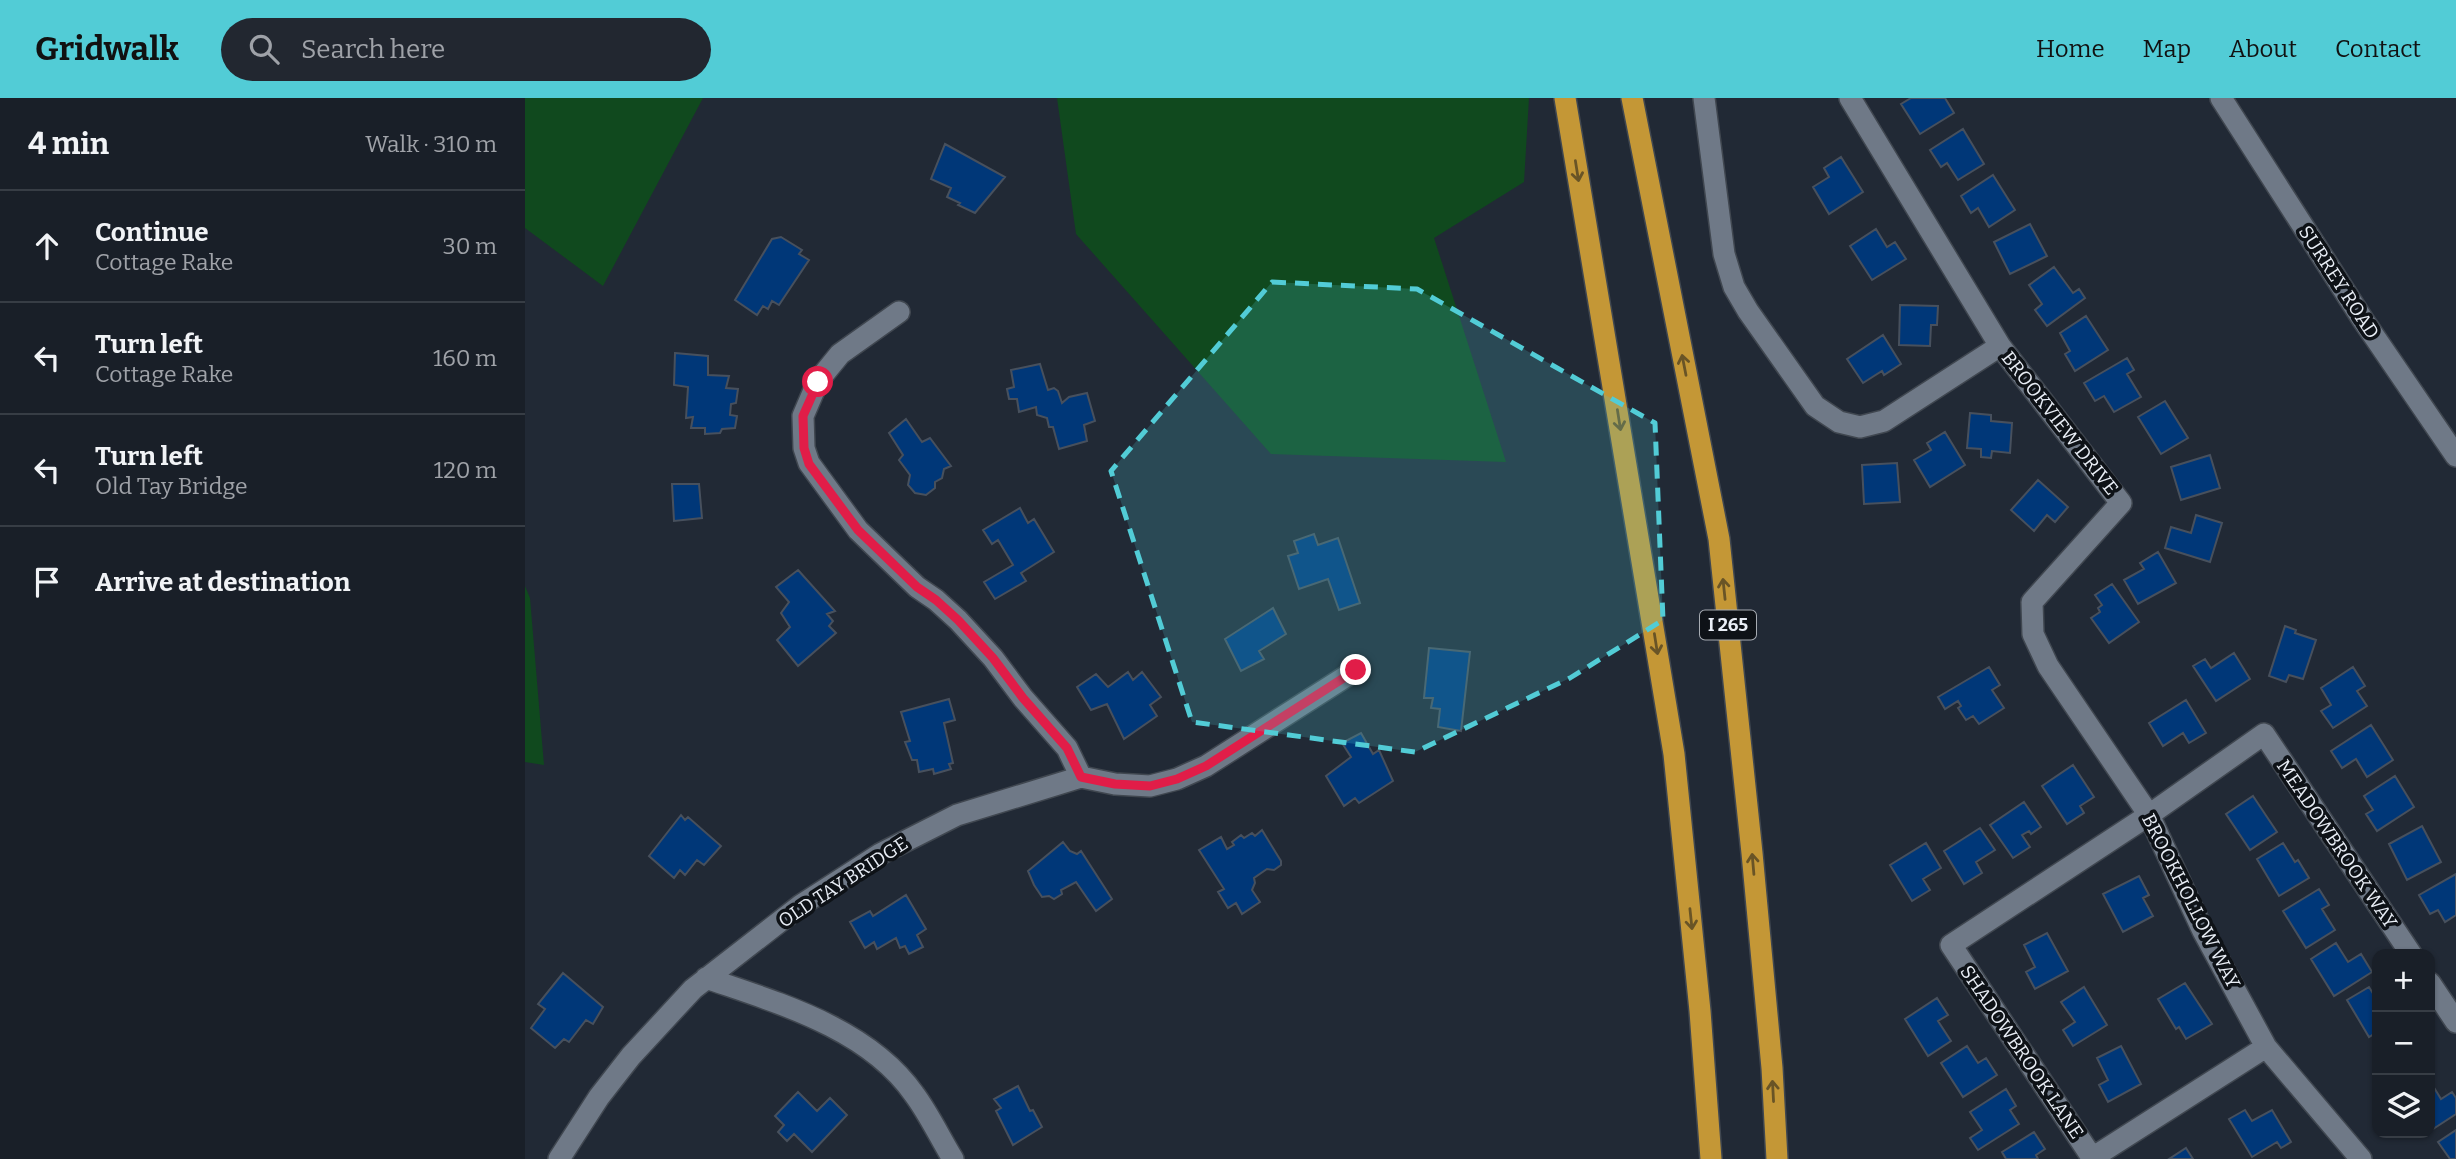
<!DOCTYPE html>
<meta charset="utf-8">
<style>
:root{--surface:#191f28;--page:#222730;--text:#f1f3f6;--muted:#9fa2a8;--line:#373d45;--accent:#52ccd6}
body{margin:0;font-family:Bitter,serif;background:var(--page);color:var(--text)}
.controls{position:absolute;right:21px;bottom:21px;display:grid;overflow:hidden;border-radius:14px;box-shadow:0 2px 5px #0004}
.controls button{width:63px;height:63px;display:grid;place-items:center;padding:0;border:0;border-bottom:2px solid var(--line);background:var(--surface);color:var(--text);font:35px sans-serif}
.stop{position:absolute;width:21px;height:21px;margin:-16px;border:5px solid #e11d48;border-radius:50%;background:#fff}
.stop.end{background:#e11d48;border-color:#fff;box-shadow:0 2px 7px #0008}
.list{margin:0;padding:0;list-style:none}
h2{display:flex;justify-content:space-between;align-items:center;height:91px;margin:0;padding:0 28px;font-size:30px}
h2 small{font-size:23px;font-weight:400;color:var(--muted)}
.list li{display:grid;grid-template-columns:46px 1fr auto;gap:21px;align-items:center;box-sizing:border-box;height:112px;padding:0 28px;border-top:2px solid var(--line)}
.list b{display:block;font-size:26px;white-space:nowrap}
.list p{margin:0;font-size:23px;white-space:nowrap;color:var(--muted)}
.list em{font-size:23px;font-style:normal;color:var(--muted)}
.icon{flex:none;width:38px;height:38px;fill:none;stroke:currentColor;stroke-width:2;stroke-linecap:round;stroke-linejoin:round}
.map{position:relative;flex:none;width:1931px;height:1061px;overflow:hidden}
header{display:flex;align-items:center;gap:42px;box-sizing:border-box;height:98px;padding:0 35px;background:var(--accent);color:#111}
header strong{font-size:33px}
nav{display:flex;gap:38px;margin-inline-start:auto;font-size:24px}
.search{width:490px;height:63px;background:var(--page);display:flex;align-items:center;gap:18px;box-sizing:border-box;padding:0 24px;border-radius:38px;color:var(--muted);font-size:26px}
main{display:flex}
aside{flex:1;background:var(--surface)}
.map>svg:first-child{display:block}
</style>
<header>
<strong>Gridwalk</strong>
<div class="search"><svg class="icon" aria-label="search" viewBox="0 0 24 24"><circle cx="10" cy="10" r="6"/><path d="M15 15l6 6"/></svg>Search here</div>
<nav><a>Home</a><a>Map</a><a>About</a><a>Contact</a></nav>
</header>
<main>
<aside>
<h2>4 min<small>Walk · 310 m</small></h2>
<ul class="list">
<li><svg class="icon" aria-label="ahead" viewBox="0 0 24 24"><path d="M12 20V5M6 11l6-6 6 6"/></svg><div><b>Continue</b><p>Cottage Rake</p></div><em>30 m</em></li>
<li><svg class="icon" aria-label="left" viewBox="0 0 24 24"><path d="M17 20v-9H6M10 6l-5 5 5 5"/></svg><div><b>Turn left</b><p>Cottage Rake</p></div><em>160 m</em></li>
<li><svg class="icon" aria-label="left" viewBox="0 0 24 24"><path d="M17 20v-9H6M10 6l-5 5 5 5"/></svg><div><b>Turn left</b><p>Old Tay Bridge</p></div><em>120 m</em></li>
<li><svg class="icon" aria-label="arrive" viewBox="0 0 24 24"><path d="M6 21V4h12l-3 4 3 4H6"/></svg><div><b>Arrive at destination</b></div></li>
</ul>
</aside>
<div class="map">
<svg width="1931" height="1061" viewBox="0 0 1931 1061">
<rect width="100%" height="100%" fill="#212935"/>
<path fill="#10491e" d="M 0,0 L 178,0 L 78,188 L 0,130 Z
M 532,0 L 1004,0 L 999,84 L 909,140 L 981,364 L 746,356 L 551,136 Z
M 0,488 L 5,500 L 19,667 L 0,664 Z"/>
<path fill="#003778" stroke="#47505d" stroke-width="2" d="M 1386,0 L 1420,0 L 1429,15 L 1395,36 L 1376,6 Z
M 1438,31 L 1459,66 L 1433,82 L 1422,65 L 1416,69 L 1405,52 Z
M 420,46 L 480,79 L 450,115 L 433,107 L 435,105 L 422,99 L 426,90 L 406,81 Z
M 1316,59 L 1338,94 L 1304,116 L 1288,89 L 1304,79 L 1299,70 Z
M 1468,77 L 1490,112 L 1464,129 L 1453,110 L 1446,115 L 1436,98 Z
M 1505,126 L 1522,158 L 1485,176 L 1469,144 Z
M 1351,131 L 1362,149 L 1370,144 L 1381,161 L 1347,182 L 1325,148 Z
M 256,139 L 277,152 L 274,156 L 284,162 L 254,207 L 247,203 L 243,211 L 238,208 L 232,217 L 210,202 L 247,141 Z
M 1529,169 L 1548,195 L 1554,191 L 1560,200 L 1522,228 L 1510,212 L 1517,206 L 1504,187 Z
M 1375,207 L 1413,208 L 1412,227 L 1406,227 L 1405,248 L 1374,247 Z
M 1561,218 L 1583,252 L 1550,273 L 1540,256 L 1545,253 L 1535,235 Z
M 1358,237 L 1376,266 L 1359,277 L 1357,273 L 1338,285 L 1322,261 Z
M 150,255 L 183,258 L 183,277 L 204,278 L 201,290 L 213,291 L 211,305 L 206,306 L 205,317 L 212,318 L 210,330 L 197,331 L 195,335 L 180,336 L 180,330 L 166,330 L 168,319 L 161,320 L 163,289 L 149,287 Z
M 1602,260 L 1609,272 L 1602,276 L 1616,299 L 1589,314 L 1579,298 L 1570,303 L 1559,285 Z
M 515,266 L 523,292 L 529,290 L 533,293 L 537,305 L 544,299 L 562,295 L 570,323 L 559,327 L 562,343 L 534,351 L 528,329 L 524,329 L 522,320 L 512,317 L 511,309 L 494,314 L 492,301 L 484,301 L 482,291 L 489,289 L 486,272 Z
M 1640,303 L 1663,340 L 1636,356 L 1613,319 Z
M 1445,315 L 1466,317 L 1466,323 L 1487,325 L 1485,355 L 1467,353 L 1466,360 L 1456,359 L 1456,351 L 1442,350 Z
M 381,321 L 397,344 L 405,340 L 426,368 L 419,371 L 417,380 L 410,384 L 410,390 L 401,397 L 390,395 L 383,387 L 385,377 L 374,362 L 378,357 L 364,335 Z
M 1420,334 L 1440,367 L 1405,389 L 1389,362 L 1406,352 L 1402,345 Z
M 1685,357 L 1695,390 L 1656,402 L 1646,369 Z
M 1372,365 L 1375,404 L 1339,406 L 1337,367 Z
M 1513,382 L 1543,409 L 1530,424 L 1522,417 L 1509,433 L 1486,412 Z
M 147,386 L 174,386 L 177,420 L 149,423 Z
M 495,410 L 503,425 L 509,421 L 529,454 L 496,475 L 501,483 L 470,501 L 459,484 L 488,467 L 473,442 L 467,446 L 458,432 Z
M 1671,417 L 1697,425 L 1685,464 L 1640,450 L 1646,429 L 1666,435 Z
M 789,436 L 793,447 L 813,440 L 835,505 L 814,512 L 803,481 L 774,491 L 763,458 L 773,455 L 769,443 Z
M 1633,454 L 1651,485 L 1613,506 L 1599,482 L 1619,471 L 1615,465 Z
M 273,472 L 310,513 L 302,516 L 308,523 L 304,528 L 311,535 L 273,568 L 252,542 L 265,529 L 256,515 L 264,504 L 251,489 Z
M 1587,486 L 1614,524 L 1584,545 L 1566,520 L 1575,514 L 1573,510 L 1577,507 L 1570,497 Z
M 748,510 L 761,536 L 734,553 L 739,561 L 716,573 L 700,541 Z
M 1760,528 L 1771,532 L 1770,535 L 1791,542 L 1778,581 L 1764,577 L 1761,584 L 1744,578 Z
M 904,550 L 945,554 L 936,633 L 913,629 L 915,611 L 906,610 L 908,600 L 899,600 Z
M 1709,555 L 1725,581 L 1691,603 L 1668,568 L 1680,561 L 1686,570 Z
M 1464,569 L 1475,587 L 1467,592 L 1479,610 L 1454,626 L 1448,618 L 1441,622 L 1433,610 L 1436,608 L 1433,603 L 1420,611 L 1413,599 Z
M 1828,569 L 1840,588 L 1832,593 L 1842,608 L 1808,630 L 1796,613 L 1806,607 L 1796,590 Z
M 603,574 L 608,582 L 617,574 L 636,599 L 625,607 L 632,618 L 599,641 L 582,606 L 566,612 L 552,589 L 571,576 L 583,589 Z
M 424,601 L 430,622 L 419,625 L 428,665 L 424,666 L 426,671 L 409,676 L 408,671 L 394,674 L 392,662 L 387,662 L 380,644 L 385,643 L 376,614 Z
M 1661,602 L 1681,635 L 1664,645 L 1658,635 L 1638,648 L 1624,625 Z
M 1846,627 L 1868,662 L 1842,679 L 1831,661 L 1817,670 L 1806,653 Z
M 836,635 L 848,656 L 854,652 L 868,683 L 834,705 L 830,700 L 819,708 L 801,678 L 826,659 L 817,645 Z
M 1548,667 L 1569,699 L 1555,708 L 1559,715 L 1542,726 L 1517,688 Z
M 1870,678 L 1889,709 L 1852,733 L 1841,716 L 1848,712 L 1839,698 Z
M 1728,698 L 1752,734 L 1725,752 L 1701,716 Z
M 1499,704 L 1516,729 L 1506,736 L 1504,733 L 1497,737 L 1505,749 L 1488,760 L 1465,727 Z
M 156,717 L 160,722 L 163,719 L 196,748 L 179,767 L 172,762 L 160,777 L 155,772 L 149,780 L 124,758 Z
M 1897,728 L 1916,764 L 1882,782 L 1864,746 Z
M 1455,730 L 1470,752 L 1451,764 L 1457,775 L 1439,786 L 1419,753 Z
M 737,732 L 756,763 L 756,767 L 749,772 L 742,771 L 729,780 L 730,785 L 727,792 L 735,804 L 717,816 L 711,805 L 703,810 L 693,794 L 699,791 L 674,752 L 696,739 L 702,751 L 709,747 L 707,744 L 716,737 L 719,740 L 727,735 L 730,738 Z
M 538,744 L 545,753 L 552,756 L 556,753 L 587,801 L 571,813 L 551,784 L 536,792 L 537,796 L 529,801 L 524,798 L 517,799 L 509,787 L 503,773 Z
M 1401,745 L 1416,770 L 1398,781 L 1405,792 L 1387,803 L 1365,767 Z
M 1758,745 L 1770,764 L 1773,762 L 1784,780 L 1754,798 L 1732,761 Z
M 1931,776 L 1931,817 L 1920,824 L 1913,812 L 1905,816 L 1894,797 Z
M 1614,778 L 1624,797 L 1618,800 L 1628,818 L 1598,834 L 1578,796 Z
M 1794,791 L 1804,807 L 1797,811 L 1810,832 L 1781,850 L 1758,813 Z
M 381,797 L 401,831 L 392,837 L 398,849 L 384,856 L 380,848 L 375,850 L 371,840 L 352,851 L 349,844 L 340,850 L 325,824 L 345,813 L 348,818 Z
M 1522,835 L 1543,873 L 1510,891 L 1501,874 L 1510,869 L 1499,847 Z
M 1811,845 L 1823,864 L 1836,856 L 1847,874 L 1809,898 L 1786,861 Z
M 38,875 L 78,909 L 68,926 L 61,922 L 44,944 L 39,941 L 30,950 L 6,930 L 20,911 L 13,906 Z
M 1660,885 L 1687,926 L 1661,941 L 1654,929 L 1651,931 L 1633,901 Z
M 1559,889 L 1582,927 L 1548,948 L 1538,932 L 1550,924 L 1536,904 Z
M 1844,889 L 1852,902 L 1852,934 L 1844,939 L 1822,902 Z
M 1412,900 L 1423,917 L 1413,923 L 1426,943 L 1403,958 L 1380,921 Z
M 1442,948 L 1453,965 L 1461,960 L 1472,977 L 1438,999 L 1416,965 Z
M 1596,948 L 1616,986 L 1583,1004 L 1574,987 L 1583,982 L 1572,960 Z
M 1905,983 L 1916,1001 L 1927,994 L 1931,1000 L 1931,1016 L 1905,1033 Z
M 493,988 L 505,1013 L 508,1012 L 517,1029 L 488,1047 L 471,1013 L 476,1010 L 469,1001 Z
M 1481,991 L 1491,1008 L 1485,1012 L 1494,1026 L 1453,1052 L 1445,1040 L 1457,1032 L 1445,1014 Z
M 273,994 L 292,1013 L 305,1000 L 322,1017 L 287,1054 L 269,1036 L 262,1043 L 253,1034 L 259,1027 L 250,1018 Z
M 1720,1012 L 1727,1023 L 1747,1012 L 1766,1044 L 1756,1050 L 1752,1044 L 1727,1059 L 1704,1021 Z
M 1931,1032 L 1931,1061 L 1925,1061 L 1913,1044 Z
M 1509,1034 L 1520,1051 L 1511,1057 L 1513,1061 L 1481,1061 L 1477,1054 Z
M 1661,1050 L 1668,1061 L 1644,1061 Z"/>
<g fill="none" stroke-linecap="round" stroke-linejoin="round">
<defs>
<path id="minor" d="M 1179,0 L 1199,156 L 1209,189 L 1223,213 L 1290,308 L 1314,324 L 1335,329 L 1359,323 L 1475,248
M 1325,0 L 1475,248 L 1596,405 L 1507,504 L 1508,536 L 1523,568 L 1624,717 L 1678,833 L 1741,949 L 1836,1061
M 1696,0 L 1838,222 L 1931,358
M 374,214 L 315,256 L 293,283 L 278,318 L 279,350 L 284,365 L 333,432 L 392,489 L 411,502 L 433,522 L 468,560 L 498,600 L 542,650 L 556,679
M 181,880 C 253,905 343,930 389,996 C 404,1016 415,1040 428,1061
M 1905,885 L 1931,924
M 1567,1060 L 1741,949
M 34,1061 L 74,999 L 106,958 L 168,891 L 276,807 L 355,756 L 432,717 L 556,679 L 590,686 L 625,688 L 652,681 L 681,668 L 831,572
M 1568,1061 L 1426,847 L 1624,717 L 1739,636 L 1886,856"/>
<path id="highway" d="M 1040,0 L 1149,656 L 1175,913 L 1186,1061
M 1107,0 L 1194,441 L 1227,755 L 1247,970 L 1252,1061"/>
</defs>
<use href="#minor" stroke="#404750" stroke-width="24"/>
<use href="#highway" stroke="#404750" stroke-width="24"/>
<use href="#minor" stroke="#6f7987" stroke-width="21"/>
<use href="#highway" stroke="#c49736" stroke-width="21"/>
</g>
<defs><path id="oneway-shaft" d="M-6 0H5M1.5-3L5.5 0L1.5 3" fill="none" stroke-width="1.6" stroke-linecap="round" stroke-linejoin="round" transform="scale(1.75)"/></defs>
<g stroke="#695426">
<use href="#oneway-shaft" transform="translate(1052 73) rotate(81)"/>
<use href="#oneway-shaft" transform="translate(1159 267) rotate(-101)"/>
<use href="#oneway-shaft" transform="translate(1094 322) rotate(81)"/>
<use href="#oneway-shaft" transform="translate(1199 491) rotate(-96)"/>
<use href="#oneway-shaft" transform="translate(1131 546) rotate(81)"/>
<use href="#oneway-shaft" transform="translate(1228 766) rotate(-95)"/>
<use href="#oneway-shaft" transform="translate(1166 821) rotate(84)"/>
<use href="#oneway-shaft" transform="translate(1248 993) rotate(-93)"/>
</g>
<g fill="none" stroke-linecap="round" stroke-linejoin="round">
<path stroke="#e11d48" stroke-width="9" d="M 293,284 L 278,318 L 279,350 L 284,366 L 333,432 L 392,489 L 411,502 L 433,522 L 468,560 L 498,600 L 542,650 L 556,679 L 590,686 L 625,688 L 652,681 L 681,668 L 831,572"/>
</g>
<path fill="#52ccd6" fill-opacity="0.2" stroke="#52ccd6" stroke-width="5" stroke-dasharray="14 9" stroke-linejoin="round" d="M 747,184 L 892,191 L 1130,325 L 1138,522 L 1045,580 L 890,654 L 667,624 L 586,373 Z"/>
<g text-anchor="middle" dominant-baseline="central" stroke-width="7" stroke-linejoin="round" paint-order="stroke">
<rect fill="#0e1217" stroke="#a7acb3" stroke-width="2" x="1175" y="512.5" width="56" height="29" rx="5"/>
<g font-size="18" font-weight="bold" fill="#e9eef6">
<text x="1203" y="527">I 265</text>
</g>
<g font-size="19" fill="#e9eef6" stroke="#0e1217">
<text transform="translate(1814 184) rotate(57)">SURREY ROAD</text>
<text transform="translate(1535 325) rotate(52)">BROOKVIEW DRIVE</text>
<text transform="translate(1812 746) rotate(56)">MEADOWBROOK WAY</text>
<text transform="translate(318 784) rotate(-33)">OLD TAY BRIDGE</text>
<text transform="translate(1666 803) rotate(63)">BROOKHOLLOW WAY</text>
<text transform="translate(1497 954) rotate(56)">SHADOWBROOK LANE</text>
</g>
</g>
</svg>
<div class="controls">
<button>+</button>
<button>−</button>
<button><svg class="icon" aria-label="layers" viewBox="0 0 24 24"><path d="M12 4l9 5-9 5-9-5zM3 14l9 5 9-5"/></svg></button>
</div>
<div class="stop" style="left:293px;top:284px"></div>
<div class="stop end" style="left:831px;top:572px"></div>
</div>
</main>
